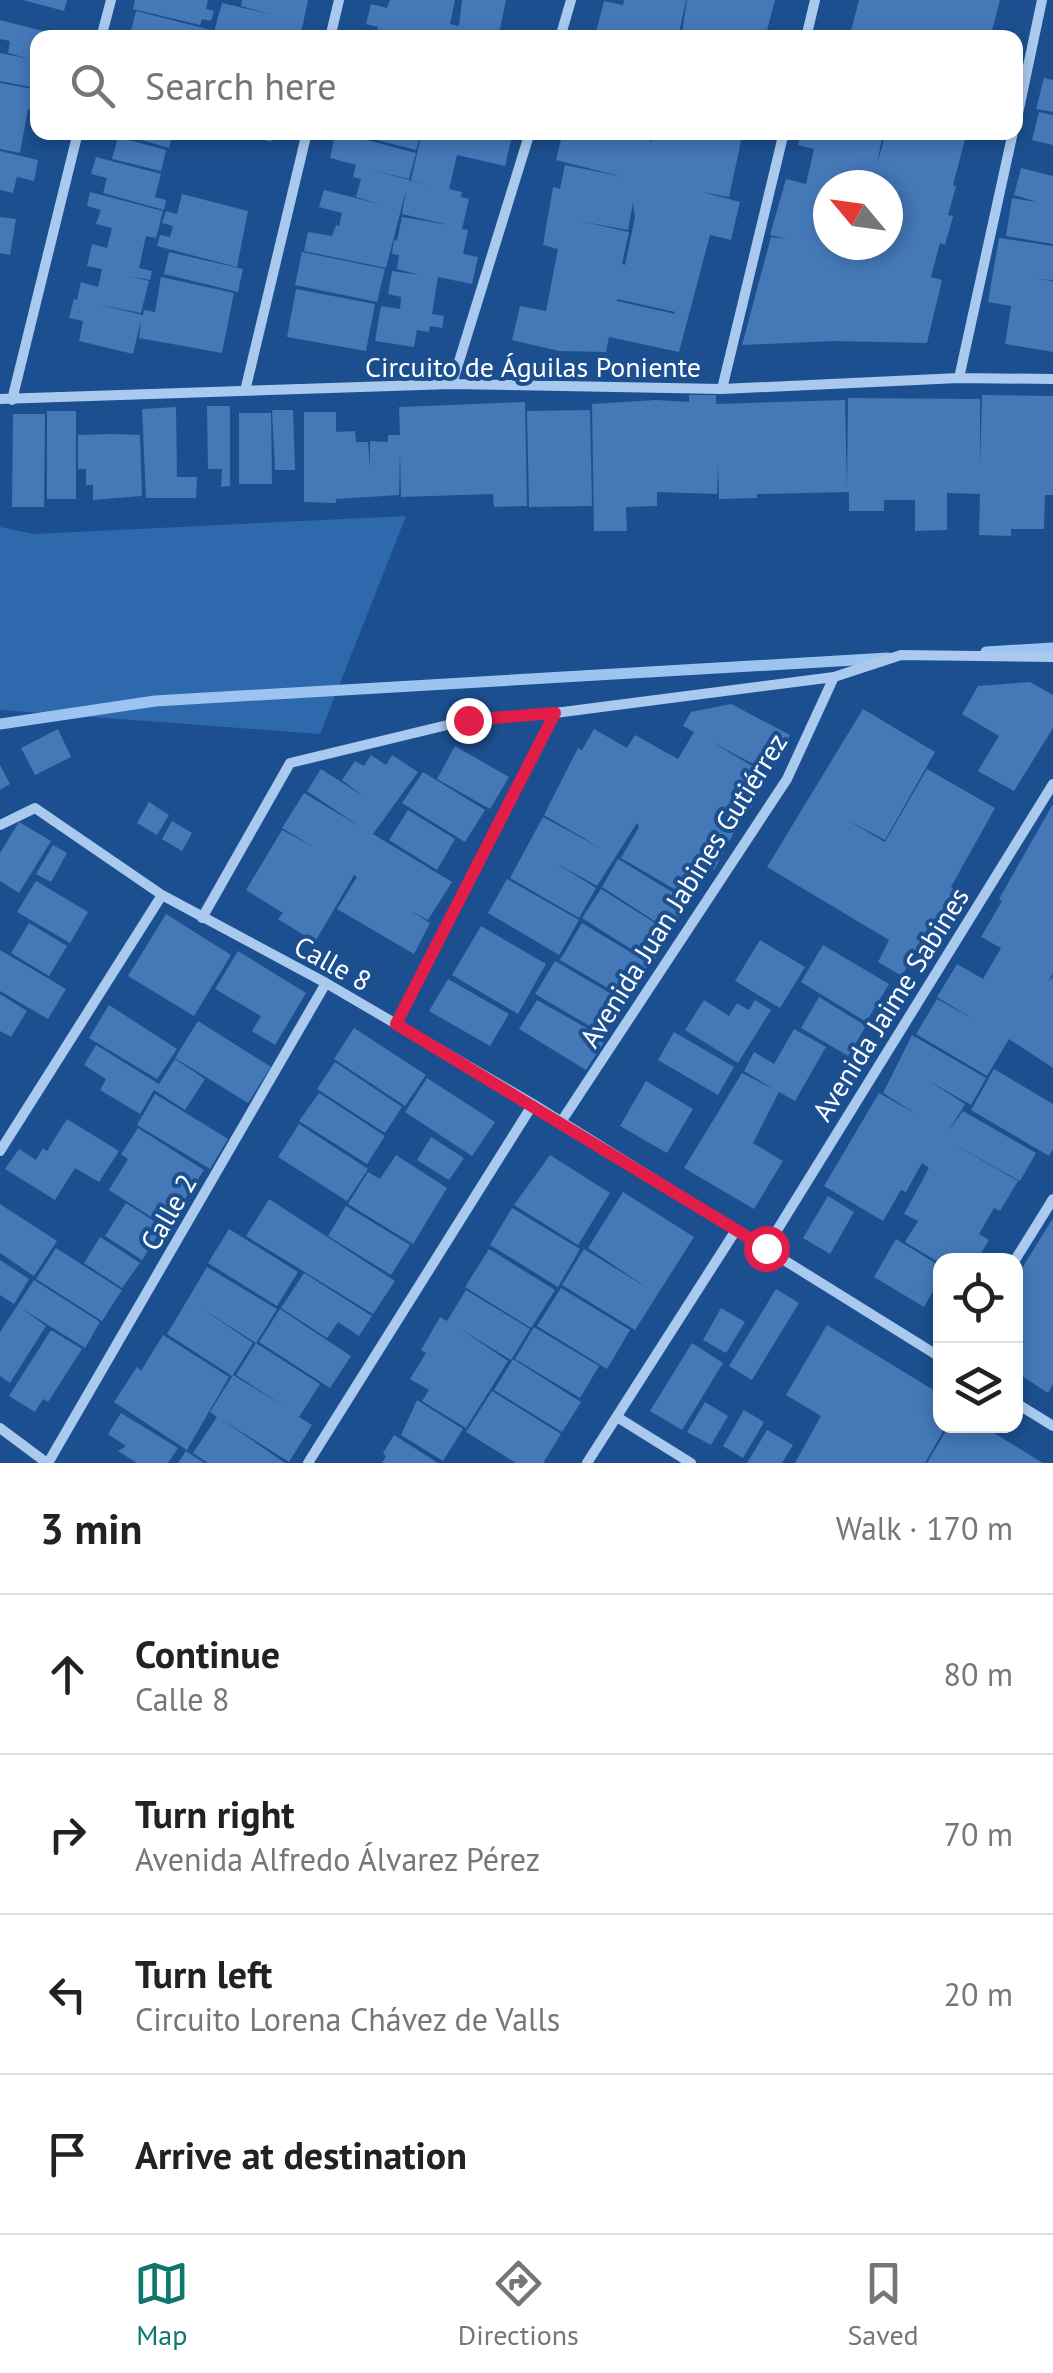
<!DOCTYPE html>
<meta charset="utf-8">
<style>
:root{--surface:#fff;--page:#f2f2f2;--text:#222;--muted:#767676;--line:#e0e0e0;--accent:#0f766e}
body{margin:0;font-family:"PT Sans",sans-serif;background:var(--page);color:var(--text)}
.controls{position:absolute;right:30px;bottom:30px;display:grid;overflow:hidden;border-radius:20px;box-shadow:0 5px 15px #0003}
.controls button{width:90px;height:90px;display:grid;place-items:center;padding:0;border:0;border-bottom:2px solid var(--line);background:var(--surface);color:var(--text);font:50px sans-serif}
.compass{position:absolute;left:813px;top:170px;width:90px;height:90px;border-radius:50%;background:var(--surface);box-shadow:0 5px 15px #0003;rotate:299deg}
.stop{position:absolute;width:30px;height:30px;margin:-22px;border:8px solid #e11d48;border-radius:50%;background:#fff}
.stop.end{background:#e11d48;border-color:#fff;box-shadow:0 2px 10px #0008}
.list{margin:0;padding:0;list-style:none}
h2{display:flex;justify-content:space-between;align-items:center;height:130px;margin:0;padding:0 40px;font-size:42px}
h2 small{font-size:32px;font-weight:400;color:var(--muted)}
.list li{display:grid;grid-template-columns:65px 1fr auto;gap:30px;align-items:center;box-sizing:border-box;height:160px;padding:0 40px;border-top:2px solid var(--line)}
.list b{display:block;font-size:38px;white-space:nowrap}
.list p{margin:0;font-size:32px;white-space:nowrap;color:var(--muted)}
.list em{font-size:32px;font-style:normal;color:var(--muted)}
.icon{flex:none;width:55px;height:55px;fill:none;stroke:currentColor;stroke-width:2;stroke-linecap:round;stroke-linejoin:round}
.map{position:relative;flex:none;width:1053px;height:1463px;overflow:hidden}
.search{position:absolute;background:var(--surface);box-shadow:0 5px 15px #0003;left:30px;right:30px;top:30px;height:110px;display:flex;align-items:center;gap:25px;box-sizing:border-box;padding:0 35px;border-radius:20px;color:var(--muted);font-size:38px}
.sheet{height:770px;background:var(--surface)}
nav{display:flex;justify-content:space-around;align-items:center;box-sizing:border-box;height:140px;border-top:2px solid var(--line);background:var(--surface);font-size:28px;color:var(--muted)}
nav a{display:grid;justify-items:center;gap:5px}
nav .on{color:var(--accent)}
.map>svg:first-child{display:block}
</style>
<div class="map">
<svg width="1053" height="1463" viewBox="0 0 1053 1463">
<rect width="100%" height="100%" fill="#1b4f8f"/>
<path fill="#2e69ad" d="M 406,516 L 320,734 L 0,710 L 0,527 L 34,534 Z"/>
<g fill="none" stroke-linecap="round" stroke-linejoin="round">
<path stroke="#9cc4f0" stroke-width="11" d="M 986,652 L 1053,648
M 0,724 L 155,701 L 888,658"/>
</g>
<path fill="#4478b7" fill-rule="evenodd" d="M 23,0 L 67,0 L 64,11 Z
M 135,0 L 208,0 L 206,9 L 214,11 L 211,21 L 202,19 L 200,25 L 133,9 Z
M 242,0 L 308,0 L 300,38 L 236,38 L 214,32 L 222,3 L 273,15 L 241,6 Z
M 390,0 L 455,0 L 450,24 L 459,26 L 462,0 L 506,0 L 498,38 L 376,38 L 378,27 L 366,24 L 371,4 L 387,8 Z
M 624,0 L 686,0 L 678,38 L 620,38 L 596,32 L 604,1 L 623,5 Z
M 687,0 L 775,0 L 765,38 L 681,38 Z
M 859,0 L 1000,0 L 990,38 L 873,38 L 851,31 Z
M 136,11 L 211,30 L 209,38 L 129,38 Z
M 0,20 L 63,36 L 38,38 L 35,88 L 0,81 L 0,53 L 30,59 L 8,53 L 10,41 L 0,39 Z
M 1044,78 L 1053,80 L 1053,112 L 1036,109 Z
M 0,83 L 38,90 L 38,111 L 28,109 L 20,153 L 0,149 Z
M 1039,112 L 1053,115 L 1053,145 L 1032,140 Z
M 114,132 L 173,132 L 169,148 Z
M 241,132 L 274,132 L 271,142 Z
M 336,132 L 416,153 L 409,179 L 366,169 L 437,187 L 411,180 L 422,132 L 477,132 L 511,140 L 505,166 L 457,155 L 449,189 L 462,192 L 461,197 L 469,199 L 462,229 L 468,230 L 463,254 L 478,257 L 472,284 L 438,277 L 432,314 L 444,316 L 442,328 L 430,326 L 429,332 L 417,330 L 414,347 L 375,341 L 381,306 L 400,309 L 401,297 L 388,294 L 392,271 L 420,275 L 397,269 L 399,255 L 392,254 L 394,240 L 397,241 L 402,217 L 449,225 L 402,214 L 406,190 L 386,268 L 304,251 L 308,232 L 332,236 L 336,225 L 339,226 L 342,213 L 319,207 L 324,190 L 383,205 L 356,197 L 361,179 L 353,177 L 356,165 L 330,158 Z
M 371,132 L 421,132 L 416,150 L 369,138 Z
M 563,132 L 651,132 L 650,146 L 653,132 L 743,132 L 729,197 L 702,192 L 740,202 L 731,240 L 710,235 L 679,352 L 609,337 L 606,352 L 559,351 L 512,340 L 520,306 L 546,311 L 558,249 L 543,245 L 553,187 L 560,189 L 565,165 L 623,177 L 556,160 ZM 633,203 L 635,217 L 625,265 L 622,264 L 629,232 L 579,221 L 628,230 ZM 617,299 L 675,312 L 675,314 L 617,301 Z
M 801,132 L 883,132 L 877,165 L 886,132 L 967,132 L 953,185 L 956,186 L 948,215 L 953,216 L 945,245 L 940,243 L 931,277 L 942,280 L 927,343 L 834,341 L 742,345 L 771,237 L 787,239 L 770,235 L 786,179 L 806,184 L 814,149 L 798,145 ZM 828,185 L 888,185 L 888,245 L 828,245 Z
M 118,137 L 166,150 L 161,171 L 112,159 Z
M 0,151 L 38,160 L 34,181 L 17,177 L 13,193 L 0,190 Z
M 96,157 L 161,174 L 155,197 L 166,200 L 164,210 L 103,193 L 107,178 L 91,174 Z
M 1021,168 L 1053,176 L 1053,244 L 1006,236 L 1012,198 L 1037,202 L 1014,195 Z
M 90,192 L 163,211 L 156,238 L 146,236 L 139,268 L 152,271 L 150,280 L 129,276 L 149,281 L 141,313 L 100,305 L 143,315 L 144,310 L 155,312 L 161,277 L 234,293 L 222,353 L 139,338 L 141,320 L 133,354 L 79,341 L 83,321 L 69,318 L 74,299 L 77,300 L 81,282 L 98,287 L 102,269 L 87,266 L 92,244 L 107,248 L 112,228 L 96,224 L 101,210 L 87,206 Z
M 182,194 L 248,211 L 237,267 L 157,246 L 160,235 L 170,237 L 173,226 L 162,223 L 166,211 L 177,214 Z
M 0,217 L 16,219 L 10,255 L 0,253 Z
M 999,238 L 1053,246 L 1053,280 L 1037,279 L 1053,281 L 1053,352 L 1005,344 L 1011,306 L 988,302 Z
M 169,252 L 243,269 L 238,292 L 164,274 Z
M 302,252 L 385,269 L 377,302 L 295,285 Z
M 296,289 L 375,304 L 366,351 L 287,337 Z
M 689,395 L 716,395 L 716,404 L 845,400 L 847,487 L 848,398 L 980,399 L 980,467 L 982,395 L 1053,396 L 1053,495 L 1045,495 L 1044,529 L 1011,529 L 1011,536 L 979,535 L 980,494 L 947,493 L 947,530 L 915,531 L 915,500 L 884,500 L 884,511 L 849,511 L 849,492 L 757,494 L 757,498 L 719,499 L 718,463 L 717,494 L 657,492 L 657,506 L 626,507 L 627,531 L 594,531 L 592,404 L 656,400 L 689,402 Z
M 525,402 L 527,506 L 494,507 L 493,494 L 401,497 L 400,452 L 399,495 L 336,499 L 336,503 L 304,502 L 304,412 L 336,412 L 336,432 L 355,431 L 356,442 L 368,442 L 370,468 L 370,441 L 388,442 L 388,435 L 400,435 L 399,407 Z
M 207,406 L 230,406 L 230,486 L 221,487 L 222,469 L 208,469 Z
M 176,407 L 177,477 L 197,477 L 196,498 L 146,498 L 142,409 Z
M 272,410 L 293,410 L 295,470 L 275,470 Z
M 590,410 L 592,506 L 529,507 L 527,411 Z
M 47,411 L 76,411 L 76,499 L 47,499 Z
M 239,413 L 271,413 L 272,484 L 239,484 Z
M 13,414 L 45,414 L 44,507 L 12,507 Z
M 111,434 L 140,435 L 142,496 L 93,500 L 93,485 L 86,485 L 86,469 L 78,469 L 78,435 Z
M 1030,682 L 1053,695 L 1053,728 L 1014,791 L 978,771 L 999,736 L 962,714 L 978,686 Z
M 731,704 L 790,735 L 770,773 L 712,742 L 769,776 L 750,810 L 747,808 L 714,870 L 704,865 L 686,896 L 621,858 L 639,827 L 637,823 L 597,886 L 556,863 L 596,888 L 579,918 L 510,878 L 543,817 L 604,850 L 544,815 L 578,748 L 582,750 L 594,729 L 627,748 L 635,735 L 678,759 L 694,732 L 683,726 L 691,712 Z
M 863,709 L 935,752 L 885,840 L 845,819 L 885,842 L 927,769 L 995,808 L 951,887 L 954,889 L 934,924 L 931,922 L 902,976 L 878,962 L 889,940 L 767,867 Z
M 58,729 L 71,757 L 35,775 L 21,748 Z
M 455,746 L 509,777 L 490,809 L 437,779 Z
M 371,755 L 386,765 L 392,755 L 418,772 L 373,834 L 452,882 L 428,920 L 411,911 L 430,923 L 414,954 L 337,909 L 357,877 L 354,875 L 315,942 L 278,919 L 283,913 L 246,890 L 282,830 L 314,847 L 282,828 L 304,793 L 359,826 L 307,791 L 321,769 L 363,796 L 342,780 L 355,761 L 364,766 Z
M 0,765 L 10,784 L 0,790 Z
M 423,772 L 485,810 L 465,842 L 402,803 Z
M 149,802 L 169,815 L 157,835 L 137,823 Z
M 1053,804 L 1053,974 L 1048,981 L 1053,977 L 1053,1068 L 1009,1039 L 987,1076 L 916,1034 L 937,999 L 973,1019 L 937,997 L 957,964 L 983,979 L 1001,948 L 981,937 L 1002,901 L 999,899 Z
M 408,810 L 455,839 L 437,870 L 389,840 Z
M 172,821 L 192,833 L 182,851 L 162,839 Z
M 19,822 L 51,841 L 19,893 L 0,881 L 0,853 Z
M 53,845 L 67,853 L 51,882 L 36,874 Z
M 618,859 L 687,901 L 670,931 L 602,887 Z
M 507,879 L 579,920 L 559,955 L 488,913 Z
M 36,881 L 88,912 L 70,943 L 17,912 Z
M 601,889 L 671,933 L 653,963 L 582,918 Z
M 166,914 L 231,955 L 194,1016 L 128,976 Z
M 29,923 L 67,946 L 49,976 L 11,953 Z
M 582,923 L 650,964 L 628,1000 L 560,960 Z
M 481,926 L 546,964 L 518,1014 L 452,975 Z
M 760,940 L 805,967 L 780,1008 L 735,981 Z
M 823,945 L 889,984 L 866,1022 L 801,982 Z
M 0,950 L 66,989 L 48,1019 L 0,991 Z
M 238,951 L 306,993 L 275,1045 L 252,1031 L 261,1016 L 215,989 Z
M 555,961 L 620,999 L 600,1032 L 535,994 Z
M 448,979 L 509,1014 L 490,1046 L 429,1011 Z
M 0,994 L 27,1011 L 11,1037 L 0,1031 Z
M 819,997 L 866,1026 L 848,1056 L 801,1028 Z
M 537,1000 L 606,1039 L 586,1070 L 519,1029 Z
M 704,1000 L 729,1016 L 737,1003 L 749,1010 L 755,1000 L 771,1010 L 738,1063 L 685,1030 Z
M 109,1005 L 177,1049 L 157,1079 L 89,1038 Z
M 198,1021 L 271,1067 L 248,1103 L 175,1058 Z
M 354,1028 L 426,1075 L 405,1106 L 334,1059 Z
M 794,1029 L 826,1047 L 795,1101 L 779,1092 L 753,1143 L 783,1161 L 754,1209 L 684,1168 L 742,1073 L 775,1090 L 744,1071 L 754,1052 L 774,1064 Z
M 674,1032 L 734,1067 L 718,1095 L 658,1060 Z
M 912,1035 L 986,1078 L 971,1105 L 929,1081 L 965,1104 L 948,1132 L 963,1111 L 1036,1153 L 1020,1181 L 945,1139 L 1018,1181 L 1000,1211 L 994,1208 L 979,1234 L 989,1240 L 977,1260 L 940,1263 L 905,1242 L 918,1221 L 904,1214 L 929,1168 L 922,1163 L 906,1192 L 901,1190 L 883,1221 L 824,1186 L 879,1093 L 918,1115 L 883,1093 Z
M 96,1045 L 159,1084 L 175,1059 L 205,1079 L 185,1110 L 154,1090 L 140,1114 L 100,1090 L 106,1079 L 84,1065 Z
M 335,1062 L 402,1107 L 385,1133 L 317,1089 Z
M 994,1069 L 1053,1104 L 1053,1149 L 1049,1156 L 971,1110 Z
M 427,1078 L 495,1122 L 472,1156 L 405,1112 Z
M 646,1081 L 693,1109 L 667,1153 L 620,1126 Z
M 319,1093 L 385,1136 L 367,1164 L 299,1121 Z
M 155,1094 L 228,1139 L 210,1169 L 137,1125 Z
M 67,1119 L 119,1151 L 99,1182 L 75,1168 L 55,1200 L 5,1169 L 19,1149 L 36,1160 L 43,1148 L 47,1151 Z
M 299,1124 L 368,1169 L 347,1201 L 278,1157 Z
M 138,1128 L 204,1170 L 167,1227 L 109,1190 L 128,1159 L 121,1154 Z
M 431,1137 L 464,1158 L 449,1180 L 417,1160 Z
M 396,1155 L 447,1188 L 413,1244 L 348,1204 L 368,1172 L 380,1179 Z
M 550,1155 L 610,1193 L 578,1245 L 514,1205 Z
M 623,1192 L 694,1237 L 635,1330 L 562,1285 L 584,1249 L 649,1289 L 588,1248 Z
M 828,1196 L 854,1212 L 830,1254 L 803,1238 Z
M 269,1199 L 395,1281 L 373,1314 L 246,1236 Z
M 126,1203 L 163,1227 L 142,1260 L 105,1236 Z
M 0,1204 L 57,1241 L 34,1276 L 0,1253 Z
M 346,1206 L 410,1245 L 391,1275 L 328,1236 Z
M 512,1208 L 580,1249 L 558,1287 L 490,1245 Z
M 1053,1218 L 1053,1384 L 1048,1393 L 1016,1372 L 1016,1278 Z
M 229,1229 L 298,1272 L 277,1306 L 208,1263 Z
M 100,1237 L 140,1263 L 122,1288 L 84,1263 Z
M 896,1239 L 940,1266 L 940,1279 L 924,1307 L 874,1277 Z
M 56,1248 L 122,1290 L 102,1321 L 36,1279 Z
M 489,1249 L 555,1290 L 531,1328 L 465,1287 Z
M 0,1260 L 29,1279 L 14,1304 L 0,1295 Z
M 207,1267 L 277,1309 L 256,1343 L 201,1308 L 253,1343 L 232,1376 L 167,1334 Z
M 304,1273 L 372,1316 L 359,1336 L 338,1322 L 327,1338 L 281,1308 Z
M 34,1280 L 100,1322 L 85,1348 L 21,1308 L 46,1326 L 10,1383 L 0,1376 L 0,1332 Z
M 561,1288 L 630,1330 L 607,1369 L 537,1326 Z
M 776,1289 L 799,1303 L 752,1380 L 729,1366 Z
M 466,1290 L 530,1329 L 511,1360 L 459,1328 L 508,1361 L 466,1428 L 422,1401 L 429,1390 L 410,1379 L 426,1353 L 421,1350 L 440,1317 L 447,1321 Z
M 721,1308 L 745,1322 L 726,1353 L 703,1340 Z
M 280,1309 L 351,1356 L 330,1388 L 259,1342 Z
M 827,1325 L 940,1394 L 940,1426 L 946,1426 L 925,1463 L 795,1463 L 821,1416 L 786,1395 Z
M 534,1327 L 599,1366 L 580,1398 L 515,1359 Z
M 51,1330 L 82,1349 L 48,1402 L 43,1399 L 35,1412 L 9,1396 Z
M 163,1335 L 229,1377 L 187,1450 L 114,1402 L 137,1367 L 141,1371 Z
M 256,1343 L 320,1384 L 299,1417 L 312,1425 L 289,1462 L 221,1419 L 285,1463 L 208,1463 L 193,1453 L 217,1417 L 210,1412 L 233,1375 L 287,1408 L 236,1375 Z
M 692,1343 L 723,1363 L 682,1430 L 650,1411 Z
M 513,1359 L 581,1402 L 562,1432 L 494,1390 Z
M 492,1391 L 561,1434 L 543,1463 L 516,1463 L 466,1432 Z
M 417,1400 L 463,1429 L 443,1461 L 401,1435 Z
M 705,1402 L 728,1416 L 711,1445 L 687,1432 Z
M 744,1410 L 764,1422 L 743,1458 L 723,1446 Z
M 121,1413 L 178,1448 L 168,1463 L 137,1463 L 118,1451 L 126,1446 L 108,1434 Z
M 949,1426 L 987,1426 L 989,1430 L 1043,1463 L 927,1463 Z
M 767,1430 L 793,1445 L 782,1463 L 747,1463 Z
M 394,1435 L 438,1463 L 382,1463 L 386,1456 L 383,1453 Z
M 186,1451 L 204,1463 L 178,1463 Z"/>
<g fill="none" stroke-linecap="round" stroke-linejoin="round">
<path stroke="#a9c9ee" stroke-width="10" d="M 101,38 L 111,0
M 330,38 L 339,0
M 560,38 L 571,0
M 806,38 L 815,0
M 1016,123 L 1042,0
M 959,378 L 1013,132
M 452,384 L 530,132
M 722,389 L 784,132
M 245,391 L 307,132
M 0,399 L 452,384 L 722,389 L 959,378 L 1053,379
M 12,400 L 78,132
M 0,825 L 35,808 L 162,895 L 326,983 L 533,1104 L 940,1357
M 202,918 L 290,763 L 468,720 L 555,713 L 834,677 L 901,655 L 1053,657
M 396,1024 L 555,713
M 561,1122 L 787,779 L 834,677
M 0,1151 L 162,895
M 766,1248 L 1053,784
M 1015,1260 L 1053,1199
M 1016,1403 L 1053,1426
M 617,1417 L 691,1463
M 0,1428 L 47,1463
M 48,1463 L 326,983
M 308,1463 L 533,1104
M 587,1463 L 736,1230"/>
</g>
<g fill="none" stroke-linecap="round" stroke-linejoin="round">
<path stroke="#e11d48" stroke-width="12" d="M 468,720 L 555,713 L 396,1024 L 766,1248"/>
</g>
<g text-anchor="middle" dominant-baseline="central" stroke-width="8" stroke-linejoin="round" paint-order="stroke">
<g font-size="28" fill="#fff" stroke="#1b4f8f">
<text x="533" y="366">Circuito de Águilas Poniente</text>
<text transform="translate(683 890) rotate(-58)">Avenida Juan Jabines Gutiérrez</text>
<text transform="translate(333 963) rotate(29)">Calle 8</text>
<text transform="translate(890 1004) rotate(-58)">Avenida Jaime Sabines</text>
<text transform="translate(168 1212) rotate(-60)">Calle 2</text>
</g>
</g>
</svg>
<div class="controls">
<button><svg class="icon" aria-label="locate" viewBox="0 0 24 24"><circle cx="12" cy="12" r="6"/><path d="M12 2v4M12 18v4M2 12h4M18 12h4"/></svg></button>
<button><svg class="icon" aria-label="layers" viewBox="0 0 24 24"><path d="M12 4l9 5-9 5-9-5zM3 14l9 5 9-5"/></svg></button>
</div>
<svg class="compass" viewBox="-18 -18 36 36"><path d="M0-13l5 13h-10z" fill="#e53935"/><path d="M0 13l5-13h-10z" fill="#767676"/></svg>
<div class="stop" style="left:766px;top:1248px"></div>
<div class="stop end" style="left:468px;top:720px"></div>
<div class="search"><svg class="icon" aria-label="search" viewBox="0 0 24 24"><circle cx="10" cy="10" r="6"/><path d="M15 15l6 6"/></svg>Search here</div>
</div>
<section class="sheet">
<h2>3 min<small>Walk · 170 m</small></h2>
<ul class="list">
<li><svg class="icon" aria-label="ahead" viewBox="0 0 24 24"><path d="M12 20V5M6 11l6-6 6 6"/></svg><div><b>Continue</b><p>Calle 8</p></div><em>80 m</em></li>
<li><svg class="icon" aria-label="right" viewBox="0 0 24 24"><path d="M7 20v-9h11M14 6l5 5-5 5"/></svg><div><b>Turn right</b><p>Avenida Alfredo Álvarez Pérez</p></div><em>70 m</em></li>
<li><svg class="icon" aria-label="left" viewBox="0 0 24 24"><path d="M17 20v-9H6M10 6l-5 5 5 5"/></svg><div><b>Turn left</b><p>Circuito Lorena Chávez de Valls</p></div><em>20 m</em></li>
<li><svg class="icon" aria-label="arrive" viewBox="0 0 24 24"><path d="M6 21V4h12l-3 4 3 4H6"/></svg><div><b>Arrive at destination</b></div></li>
</ul>
</section>
<nav>
<a class="on"><svg class="icon" aria-label="map" viewBox="0 0 24 24"><path d="M3 6l6-2 6 2 6-2v14l-6 2-6-2-6 2zM9 4v14M15 6v14"/></svg>Map</a>
<a><svg class="icon" aria-label="directions" viewBox="0 0 24 24"><path d="M12 3l9 9-9 9-9-9zM9 14v-3h6M13 9l2 2-2 2"/></svg>Directions</a>
<a><svg class="icon" aria-label="saved" viewBox="0 0 24 24"><path d="M7 4h10v16l-5-4-5 4z"/></svg>Saved</a>
</nav>
